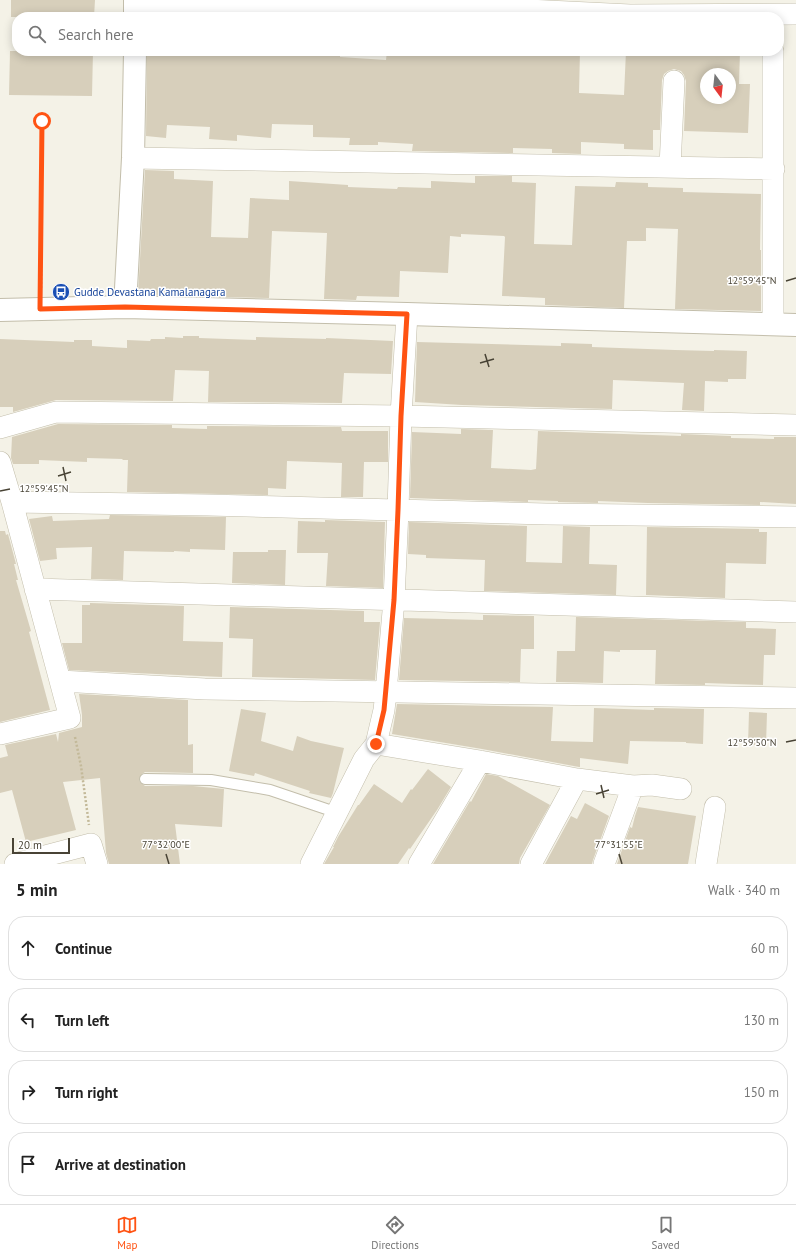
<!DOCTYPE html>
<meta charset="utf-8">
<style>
:root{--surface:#fff;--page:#f2f2f2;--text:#222;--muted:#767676;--line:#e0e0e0;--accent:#ff5313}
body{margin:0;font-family:"PT Sans",sans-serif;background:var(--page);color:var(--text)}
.compass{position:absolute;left:700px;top:68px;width:36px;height:36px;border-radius:50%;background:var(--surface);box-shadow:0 2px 10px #0003;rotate:165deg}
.scale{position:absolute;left:12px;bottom:10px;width:58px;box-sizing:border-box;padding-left:4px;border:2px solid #484335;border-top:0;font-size:11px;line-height:14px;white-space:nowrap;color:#484335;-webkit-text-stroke:3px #fff;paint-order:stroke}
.stop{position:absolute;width:12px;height:12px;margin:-9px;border:3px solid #ff5313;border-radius:50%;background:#fff}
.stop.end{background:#ff5313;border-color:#fff;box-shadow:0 1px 4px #0008}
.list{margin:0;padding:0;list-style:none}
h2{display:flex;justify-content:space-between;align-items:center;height:52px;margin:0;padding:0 16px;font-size:17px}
h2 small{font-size:13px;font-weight:400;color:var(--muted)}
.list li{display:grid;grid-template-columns:26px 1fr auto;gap:12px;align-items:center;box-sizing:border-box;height:64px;margin:0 8px 8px;padding:0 8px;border:1px solid var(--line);border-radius:16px}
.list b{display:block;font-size:15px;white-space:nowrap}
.list em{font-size:13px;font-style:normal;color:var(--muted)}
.icon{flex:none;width:22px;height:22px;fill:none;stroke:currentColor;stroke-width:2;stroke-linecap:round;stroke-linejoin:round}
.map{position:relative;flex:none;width:796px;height:864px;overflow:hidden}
.search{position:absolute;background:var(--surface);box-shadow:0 2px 10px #0003;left:12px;right:12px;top:12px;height:44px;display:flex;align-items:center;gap:10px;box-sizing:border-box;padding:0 14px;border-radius:16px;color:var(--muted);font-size:15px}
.sheet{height:340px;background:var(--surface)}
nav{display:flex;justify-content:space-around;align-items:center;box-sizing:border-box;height:56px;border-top:1px solid var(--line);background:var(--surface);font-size:11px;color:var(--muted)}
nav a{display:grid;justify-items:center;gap:2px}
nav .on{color:var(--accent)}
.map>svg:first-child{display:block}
</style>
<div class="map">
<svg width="796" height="864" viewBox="0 0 796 864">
<rect width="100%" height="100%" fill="#f4f2e7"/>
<path fill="#d7cfbb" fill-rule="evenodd" d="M 11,0 L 95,0 L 94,17 L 11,17 Z
M 10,51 L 93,51 L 92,96 L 9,95 Z
M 147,51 L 340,51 L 340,57 L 386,60 L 387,51 L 420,53 L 420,51 L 515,51 L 515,53 L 554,55 L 555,51 L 580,51 L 579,93 L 624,95 L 626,51 L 740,51 L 739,84 L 750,84 L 748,133 L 684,131 L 686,81 L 684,75 L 681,71 L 674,69 L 668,71 L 664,74 L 662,80 L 660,130 L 653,130 L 653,150 L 624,149 L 624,144 L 581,142 L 581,154 L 552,153 L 552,149 L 513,148 L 513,153 L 412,151 L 413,144 L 378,142 L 378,145 L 349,145 L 350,138 L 313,137 L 313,125 L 272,124 L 271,138 L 237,135 L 237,141 L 209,139 L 210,127 L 167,125 L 166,138 L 146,136 ZM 706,74 L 730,74 L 730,98 L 706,98 Z
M 145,170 L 174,171 L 174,179 L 213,181 L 211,237 L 248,238 L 250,198 L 289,200 L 289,181 L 348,185 L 348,187 L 397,189 L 398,187 L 431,188 L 431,181 L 475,183 L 475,176 L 512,176 L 512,182 L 536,183 L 534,244 L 572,245 L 575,186 L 615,187 L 616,182 L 648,183 L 648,187 L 683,188 L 683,192 L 761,194 L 760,250 L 761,250 L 761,311 L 675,309 L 678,229 L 646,228 L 646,241 L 627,241 L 624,308 L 545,305 L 545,298 L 502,296 L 505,237 L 504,236 L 461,234 L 461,237 L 450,236 L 448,273 L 400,271 L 399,297 L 357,296 L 356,300 L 324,299 L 327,233 L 272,231 L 269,298 L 138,295 Z
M 183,336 L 199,336 L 199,338 L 256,340 L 256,337 L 326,339 L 326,338 L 393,341 L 391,374 L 344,373 L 342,403 L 208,402 L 209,371 L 175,370 L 173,401 L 56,400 L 13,412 L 13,407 L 0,407 L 0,339 L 74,342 L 74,340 L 92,340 L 92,346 L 127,348 L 127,340 L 150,341 L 151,339 L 165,339 L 165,337 L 183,338 Z
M 417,342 L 561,346 L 561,343 L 592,344 L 592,347 L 675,350 L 714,351 L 714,350 L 747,351 L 746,379 L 728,379 L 728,382 L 705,381 L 704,411 L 682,410 L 684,383 L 613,380 L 612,409 L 462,405 L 415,402 Z
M 58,424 L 172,425 L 172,428 L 207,429 L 207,426 L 341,427 L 342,431 L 388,431 L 388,462 L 364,462 L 363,497 L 341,497 L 342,463 L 287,461 L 286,489 L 268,488 L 268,495 L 127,492 L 128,460 L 122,460 L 123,459 L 87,458 L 87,462 L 39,460 L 39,464 L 13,464 L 11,458 L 12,437 Z
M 461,429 L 493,430 L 491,468 L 531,470 L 536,469 L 538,431 L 681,436 L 681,434 L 731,436 L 731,438 L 774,439 L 774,437 L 796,437 L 796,504 L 760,502 L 760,505 L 648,503 L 598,501 L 598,503 L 558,502 L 558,501 L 528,500 L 528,502 L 410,498 L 412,432 L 461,434 Z
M 110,515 L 226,517 L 225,550 L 190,549 L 190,552 L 174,551 L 174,552 L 124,551 L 123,580 L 91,579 L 92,547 L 56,548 L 57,559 L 40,561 L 29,519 L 52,516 L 53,521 L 109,519 Z
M 325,520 L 385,522 L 383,588 L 326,586 L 328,553 L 297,553 L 298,521 L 325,522 Z
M 409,522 L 527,526 L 526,562 L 562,563 L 563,526 L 590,527 L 589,564 L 617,565 L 616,595 L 484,591 L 485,560 L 426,558 L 426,555 L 408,554 Z
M 647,527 L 759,529 L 759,532 L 767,532 L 766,564 L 726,563 L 725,598 L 646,595 Z
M 0,531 L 5,531 L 6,535 L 8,534 L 16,564 L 14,564 L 18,580 L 16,580 L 31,631 L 29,632 L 50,710 L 0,722 Z
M 268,550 L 286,550 L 285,585 L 232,583 L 233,552 L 268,552 Z
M 90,603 L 184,606 L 183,641 L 223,642 L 222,677 L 69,670 L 62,643 L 82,643 L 82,605 L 90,605 Z
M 230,607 L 364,611 L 364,622 L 380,622 L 375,680 L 252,677 L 253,639 L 229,638 Z
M 483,615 L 534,616 L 534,649 L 521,649 L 520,682 L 399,680 L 404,618 L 483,620 Z
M 576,617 L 746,622 L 746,628 L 776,629 L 775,655 L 764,655 L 763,685 L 705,683 L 705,685 L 655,684 L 656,650 L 620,650 L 620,652 L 604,651 L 603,683 L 556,682 L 557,651 L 575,651 Z
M 79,694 L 188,700 L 188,745 L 193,744 L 193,773 L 145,772 L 142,774 L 139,779 L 140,782 L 145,786 L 193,786 L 224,789 L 222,827 L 175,824 L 180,864 L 109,864 L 106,853 L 100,778 L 63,782 L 76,830 L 26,842 L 12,790 L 0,793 L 0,758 L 8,756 L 5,745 L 56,734 L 58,742 L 59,733 L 82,727 L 82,715 Z
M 397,704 L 553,707 L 551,741 L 593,742 L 594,708 L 654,710 L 654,708 L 704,709 L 703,744 L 686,743 L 686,742 L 630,741 L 628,764 L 580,758 L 580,767 L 579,767 L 482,749 L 392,734 Z
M 241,709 L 266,713 L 261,741 L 293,751 L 297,736 L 311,741 L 344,748 L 333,793 L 331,798 L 309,793 L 310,791 L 255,773 L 254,776 L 229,771 Z
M 749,712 L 767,713 L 766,745 L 748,745 Z
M 428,769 L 451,787 L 437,810 L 410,849 L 409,848 L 398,864 L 324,864 L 334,847 L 333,847 L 338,837 L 358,805 L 359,805 L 374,784 L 402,803 L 411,789 L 412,790 Z
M 486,774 L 498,776 L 550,805 L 520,858 L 519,864 L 433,864 L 470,801 L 471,802 Z
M 585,803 L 609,816 L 593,860 L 592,864 L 545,864 L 571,816 L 577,819 Z
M 638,807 L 696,816 L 688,864 L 617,864 L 630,827 L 632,828 L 635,816 Z"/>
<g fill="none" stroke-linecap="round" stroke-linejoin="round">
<defs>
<path id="service" d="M 145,779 L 211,780 L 270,790 L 338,813"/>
<path id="minor" d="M 135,10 L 466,7 L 630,15 L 796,14
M 133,158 L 774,169
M 670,167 L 674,81
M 773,324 L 773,51
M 0,428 L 56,412 L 401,416 L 796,425
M 0,462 L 12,502 L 70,718 L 0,734
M 12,502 L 208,505 L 546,514 L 796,517
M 35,589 L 796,612
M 60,681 L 205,689 L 796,698
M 376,744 L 480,761 L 577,779 L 633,786 L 652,785 L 681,789
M 15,864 L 91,844 L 97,864
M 311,864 L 364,759 L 376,744 L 384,710 L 386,692 L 394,600 L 398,510 L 401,416 L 407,314
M 419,864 L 480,761
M 531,864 L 577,779
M 604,864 L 633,786
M 706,864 L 715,807"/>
<path id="tertiary" d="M 135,17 L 135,0
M 125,307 L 133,158 L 135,51
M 0,310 L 125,307 L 407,314 L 796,325"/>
</defs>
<use href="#service" stroke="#c3beab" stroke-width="12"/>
<use href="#minor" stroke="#c3beab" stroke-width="22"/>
<use href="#tertiary" stroke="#c3beab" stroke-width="24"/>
<path stroke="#c3b999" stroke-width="2.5" stroke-dasharray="2 2" stroke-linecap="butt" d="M 41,288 L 42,121
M 75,737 L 81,766 L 89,825"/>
<use href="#service" stroke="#fff" stroke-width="10"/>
<use href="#minor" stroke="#fff" stroke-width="21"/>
<use href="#tertiary" stroke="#fff" stroke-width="22"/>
</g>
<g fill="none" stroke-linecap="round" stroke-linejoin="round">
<path stroke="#ff5313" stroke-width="5" d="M 42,121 L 40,309 L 125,307 L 407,314 L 401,416 L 398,510 L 394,600 L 384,710 L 376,744"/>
</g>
<path fill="none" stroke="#484335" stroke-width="1.5" d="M 786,281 L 796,278M 485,354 L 489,367M 480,363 L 494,359M 63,467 L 66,481M 58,476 L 71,472M 0,491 L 10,489M 786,742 L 796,740M 601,785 L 604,798M 596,794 L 609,790M 166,854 L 169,864M 619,854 L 622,864"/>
<defs>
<symbol id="bus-disc" viewBox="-11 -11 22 22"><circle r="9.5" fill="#1a4fb4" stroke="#fff"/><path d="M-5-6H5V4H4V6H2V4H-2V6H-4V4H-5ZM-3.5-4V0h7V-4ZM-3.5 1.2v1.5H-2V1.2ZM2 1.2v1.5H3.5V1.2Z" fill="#fff"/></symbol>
</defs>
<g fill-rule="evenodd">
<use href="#bus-disc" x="51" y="282" width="20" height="20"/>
</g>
<g text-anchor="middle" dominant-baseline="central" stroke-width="3" stroke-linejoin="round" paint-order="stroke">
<g font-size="11" fill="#164399" stroke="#fff" text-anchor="start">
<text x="74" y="292">Gudde Devastana Kamalanagara</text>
</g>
</g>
<g font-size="10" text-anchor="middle" fill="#484335" stroke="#fff" stroke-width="3" stroke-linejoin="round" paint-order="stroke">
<text x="752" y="284">12°59'45"N</text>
<text x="44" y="492">12°59'45"N</text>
<text x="752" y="746">12°59'50"N</text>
<text x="166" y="848">77°32'00"E</text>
<text x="619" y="848">77°31'55"E</text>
</g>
</svg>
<svg class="compass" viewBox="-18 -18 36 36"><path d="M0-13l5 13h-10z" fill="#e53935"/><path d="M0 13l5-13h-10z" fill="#767676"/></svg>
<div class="scale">20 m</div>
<div class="stop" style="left:42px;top:121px"></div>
<div class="stop end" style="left:376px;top:744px"></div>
<div class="search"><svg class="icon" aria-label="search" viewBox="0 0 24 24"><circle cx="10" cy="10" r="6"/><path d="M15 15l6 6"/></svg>Search here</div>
</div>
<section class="sheet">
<h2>5 min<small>Walk · 340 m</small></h2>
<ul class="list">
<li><svg class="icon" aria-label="ahead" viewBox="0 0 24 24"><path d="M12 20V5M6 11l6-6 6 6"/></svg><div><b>Continue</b></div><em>60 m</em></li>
<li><svg class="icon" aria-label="left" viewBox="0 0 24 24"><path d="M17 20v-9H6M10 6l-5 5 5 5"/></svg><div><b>Turn left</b></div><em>130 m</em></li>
<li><svg class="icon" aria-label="right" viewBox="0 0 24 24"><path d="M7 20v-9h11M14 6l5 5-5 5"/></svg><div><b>Turn right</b></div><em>150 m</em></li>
<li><svg class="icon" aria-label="arrive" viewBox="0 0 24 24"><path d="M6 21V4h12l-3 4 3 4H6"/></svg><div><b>Arrive at destination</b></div></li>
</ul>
</section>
<nav>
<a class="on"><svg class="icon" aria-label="map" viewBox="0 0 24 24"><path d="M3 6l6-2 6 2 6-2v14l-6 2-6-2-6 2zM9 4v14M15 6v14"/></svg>Map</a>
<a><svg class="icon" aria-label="directions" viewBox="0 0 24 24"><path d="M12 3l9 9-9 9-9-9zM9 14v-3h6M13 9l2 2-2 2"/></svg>Directions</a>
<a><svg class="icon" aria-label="saved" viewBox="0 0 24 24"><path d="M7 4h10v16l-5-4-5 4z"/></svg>Saved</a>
</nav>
